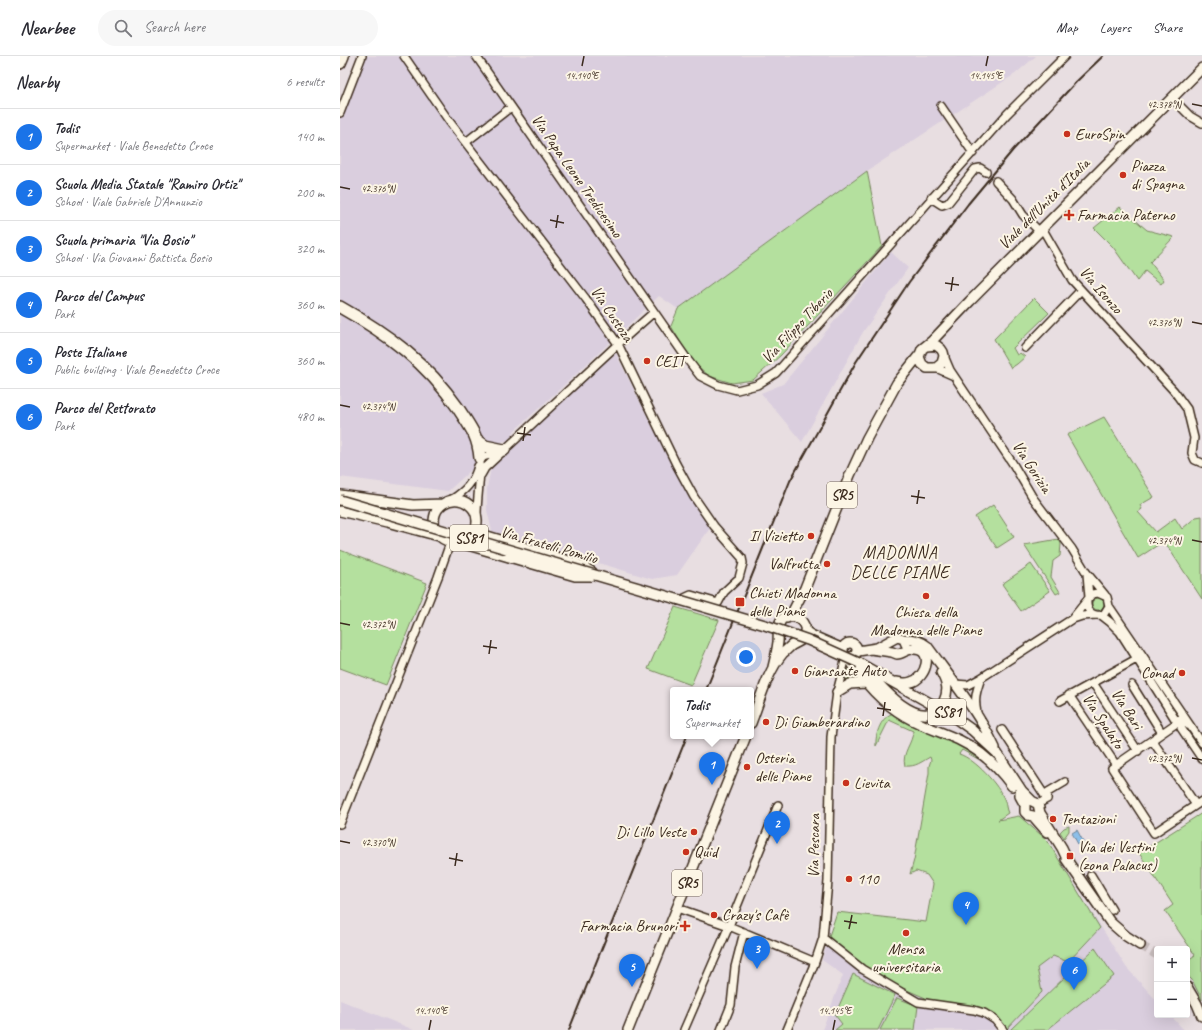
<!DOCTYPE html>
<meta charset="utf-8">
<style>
:root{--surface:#fff;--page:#f7f7f7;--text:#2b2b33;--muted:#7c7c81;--line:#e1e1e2;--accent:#1a73e8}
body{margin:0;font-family:Caveat,sans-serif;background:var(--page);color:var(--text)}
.controls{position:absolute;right:12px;bottom:12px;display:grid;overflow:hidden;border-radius:4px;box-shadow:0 4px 16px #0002}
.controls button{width:36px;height:36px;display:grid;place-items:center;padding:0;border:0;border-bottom:1px solid var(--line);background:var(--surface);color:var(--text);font:20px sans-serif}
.you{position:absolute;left:406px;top:601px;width:14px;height:14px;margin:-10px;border:3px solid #fff;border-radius:50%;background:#1a73e8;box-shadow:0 0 0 6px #1a73e833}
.badge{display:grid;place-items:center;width:26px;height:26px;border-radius:50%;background:var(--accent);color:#fff;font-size:13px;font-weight:700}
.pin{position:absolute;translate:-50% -33px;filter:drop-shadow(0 1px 2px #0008)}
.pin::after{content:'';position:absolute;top:21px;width:14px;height:12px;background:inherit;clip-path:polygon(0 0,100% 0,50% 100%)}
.popup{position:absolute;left:330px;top:631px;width:84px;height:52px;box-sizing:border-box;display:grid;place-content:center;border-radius:4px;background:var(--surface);filter:drop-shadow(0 1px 3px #0005);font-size:13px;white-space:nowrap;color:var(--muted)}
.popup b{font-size:15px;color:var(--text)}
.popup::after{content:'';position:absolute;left:50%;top:100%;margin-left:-8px;border:8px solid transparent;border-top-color:var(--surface)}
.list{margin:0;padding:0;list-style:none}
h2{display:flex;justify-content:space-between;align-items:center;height:52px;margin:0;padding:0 16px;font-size:17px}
h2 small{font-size:13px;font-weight:400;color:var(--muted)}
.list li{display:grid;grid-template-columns:26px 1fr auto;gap:12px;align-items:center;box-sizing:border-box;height:56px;padding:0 16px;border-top:1px solid var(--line)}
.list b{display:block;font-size:15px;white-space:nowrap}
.list p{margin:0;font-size:13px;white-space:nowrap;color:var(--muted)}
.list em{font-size:13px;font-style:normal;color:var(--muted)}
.icon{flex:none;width:22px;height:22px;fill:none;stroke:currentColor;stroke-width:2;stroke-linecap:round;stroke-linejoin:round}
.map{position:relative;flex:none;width:862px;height:974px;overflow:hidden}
header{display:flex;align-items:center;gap:24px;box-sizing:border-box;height:56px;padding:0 20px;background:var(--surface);border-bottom:1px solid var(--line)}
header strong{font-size:19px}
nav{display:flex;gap:22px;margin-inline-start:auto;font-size:14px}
.search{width:280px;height:36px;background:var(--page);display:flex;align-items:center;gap:10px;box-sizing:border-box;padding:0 14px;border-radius:22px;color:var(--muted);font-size:15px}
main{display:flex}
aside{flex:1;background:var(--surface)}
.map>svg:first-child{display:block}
</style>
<header>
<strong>Nearbee</strong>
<div class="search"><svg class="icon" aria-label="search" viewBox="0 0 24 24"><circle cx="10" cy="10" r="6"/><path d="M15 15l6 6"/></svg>Search here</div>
<nav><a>Map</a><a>Layers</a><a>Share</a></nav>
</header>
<main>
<aside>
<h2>Nearby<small>6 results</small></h2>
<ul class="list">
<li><span class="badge">1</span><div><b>Todis</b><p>Supermarket · Viale Benedetto Croce</p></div><em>140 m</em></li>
<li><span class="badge">2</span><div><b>Scuola Media Statale &quot;Ramiro Ortiz&quot;</b><p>School · Viale Gabriele D'Annunzio</p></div><em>200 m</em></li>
<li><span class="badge">3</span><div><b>Scuola primaria &quot;Via Bosio&quot;</b><p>School · Via Giovanni Battista Bosio</p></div><em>320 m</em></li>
<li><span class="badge">4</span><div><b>Parco del Campus</b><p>Park</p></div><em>360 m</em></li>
<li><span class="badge">5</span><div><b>Poste Italiane</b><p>Public building · Viale Benedetto Croce</p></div><em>360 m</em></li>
<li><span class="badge">6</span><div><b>Parco del Rettorato</b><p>Park</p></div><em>480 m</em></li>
</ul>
</aside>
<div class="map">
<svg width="862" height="974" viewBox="0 0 862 974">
<rect width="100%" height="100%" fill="#e8dee1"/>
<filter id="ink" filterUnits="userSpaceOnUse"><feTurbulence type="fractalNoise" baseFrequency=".025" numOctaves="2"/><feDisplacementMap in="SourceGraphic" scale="8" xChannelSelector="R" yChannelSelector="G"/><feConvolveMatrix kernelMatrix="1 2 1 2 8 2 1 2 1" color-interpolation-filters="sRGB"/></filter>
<g filter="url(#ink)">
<path fill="#dacede" d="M 22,0 L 696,0 L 675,18 L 527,115 L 338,253 L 319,240 L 233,321 L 174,375 L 172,380 L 166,385 L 163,385 L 108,435 L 0,421 L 0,54 Z
M 551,196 L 568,212 L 523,276 L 462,386 L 421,337 L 443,328 Z
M 275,296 L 332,410 L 352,444 L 370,472 L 337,519 L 312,523 L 152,475 L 147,454 L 147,432 L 151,412 Z
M 679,760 L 707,784 L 786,911 L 817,945 L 817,959 L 830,959 L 844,974 L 482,974 L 503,919 L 482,904 L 497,856 L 586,866 L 596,809 Z
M 0,944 L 74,974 L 0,974 Z"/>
<path fill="#b4e09e" stroke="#78855e" d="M 527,115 L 542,190 L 441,299 L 413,324 L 392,327 L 369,320 L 351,304 L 331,270 L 338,253 Z
M 780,151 L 807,174 L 834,181 L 810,206 L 824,224 L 821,228 L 805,215 L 797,225 L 773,191 L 754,172 Z
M 694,242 L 709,257 L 673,292 L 677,299 L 680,297 L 685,301 L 677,308 L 671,312 L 654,283 Z
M 764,361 L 814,441 L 800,449 L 802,453 L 798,456 L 816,476 L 835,462 L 842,473 L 856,461 L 862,460 L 862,543 L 824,485 L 798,502 L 727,379 Z
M 653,449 L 674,481 L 657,492 L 635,461 Z
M 719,483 L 721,488 L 720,500 L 713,505 L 711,521 L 720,536 L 716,538 L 684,489 Z
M 0,494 L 87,527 L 46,629 L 0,612 Z
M 691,508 L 710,535 L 681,555 L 662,528 Z
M752 548a6 6 0 1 1 12 0a6 6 0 1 1-12 0Z
M 335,551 L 379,564 L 351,629 L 308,613 Z
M 509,613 L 520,624 L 506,626 Z
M 554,657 L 614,683 L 642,703 L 638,703 L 622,694 L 619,698 C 635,703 659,729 665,745 C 666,749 666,753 668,757 L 658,764 L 679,760 L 707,784 L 760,872 L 728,906 L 713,900 L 697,912 L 702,936 L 666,974 L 654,964 L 634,955 L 588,943 L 532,919 L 488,883 L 497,856 L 586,866 L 593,828 L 587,819 L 576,815 L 570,818 L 574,804 L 589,717 L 589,710 L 591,704 L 590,701 C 581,706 576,711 565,710 C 561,697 573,687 573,675 L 549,664 L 536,690 C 535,678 541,660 554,657 Z
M 862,757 L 862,944 L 852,924 L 847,919 L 847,905 L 855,899 L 825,855 L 833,849 L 799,797 Z
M 729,770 L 729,775 L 724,782 L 720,776 L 724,772 Z
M 755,892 L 774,920 L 707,974 L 670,974 Z
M 513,918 L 555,939 L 538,974 L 495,974 L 502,968 L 495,959 Z
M 557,942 L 578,950 L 575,974 L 540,974 Z"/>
<path fill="#8cbfe9" stroke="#6c8398" d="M 737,774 L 744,787 L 739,790 L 732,777 Z"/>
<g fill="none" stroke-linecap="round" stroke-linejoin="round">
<path stroke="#c5baba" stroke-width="7" stroke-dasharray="7 3.5" stroke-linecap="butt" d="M 646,116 L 656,125"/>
<path stroke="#c5baba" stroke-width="9" stroke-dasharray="9 4.5" stroke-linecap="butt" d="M 800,889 L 817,899"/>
<defs>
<path id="minor" d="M 64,0 L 109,65 L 246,243 L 278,288 L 336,408 L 354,441 L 374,470 L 402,502 L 403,507 L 399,522 L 384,536 L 378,547 L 351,539 L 338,545
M 136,0 L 347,303 L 360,320 L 378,329 L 397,334 L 417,329 L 436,317 L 667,58 L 725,0
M 832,42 L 850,60 L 862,67
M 601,50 L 633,97
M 0,57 L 22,0
M 126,86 L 171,51
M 656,125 L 673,143 L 683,159 L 699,175
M 591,142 L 602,149 L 608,147 L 635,113 L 640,112 L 646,116
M 702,172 L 732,224 L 834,335 L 847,353 L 854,382 L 852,397 L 855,404 L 862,407
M 685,292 L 741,234
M 604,300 L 610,314 L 673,408 L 693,442 L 732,493 L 746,516 L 765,539
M 596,312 L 614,320
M 140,402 L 163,395
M 141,419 L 145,412 L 278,288 L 314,256
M 111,444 C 125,435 134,426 138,410
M 137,459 C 137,440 141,421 140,402
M 747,518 L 749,541
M 769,550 L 862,687
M 761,559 L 770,566 L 780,576 L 835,663 C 838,664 841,664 843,661 L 843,658
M 733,563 L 742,560 L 756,559
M 753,627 L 798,695
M 615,628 L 628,629 L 641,622 L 732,563 L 752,538 L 758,537 L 767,541 L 769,550 L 764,558 C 754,562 746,556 747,545
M 792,629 L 822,677
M 729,639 L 776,709 L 772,712 L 814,777 L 862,745
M 720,645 L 800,601
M 637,657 C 634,643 636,636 641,622
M 848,669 L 846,667 L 842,667 L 841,672 L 862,703
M 662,674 L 707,743 L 698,748
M 812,684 L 856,749
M 776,709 L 838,666
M 707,743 L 708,736 L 725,726
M 0,768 L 98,521 L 110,487
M 751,819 L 772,854
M 337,852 L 389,870 L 475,906
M 483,882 L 522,913 L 578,946 L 634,954 L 644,957 L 655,964 L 663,974
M 344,974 L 389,870 L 438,749
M 381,974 L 391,949 L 395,911 L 404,876
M 447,974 L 475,906 L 483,882 L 488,825 L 491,681 L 497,636 L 506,601"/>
<path id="major" d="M 587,290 L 596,289 L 601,293 L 603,296 L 604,300 L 602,307 L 596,312 L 587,312 L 582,308 L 579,301 L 582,293 L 592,285 L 630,245 L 862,12
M 0,439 L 73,449 L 103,448
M 0,455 L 47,466 L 99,480 C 111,490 131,490 136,472 C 138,465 137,459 134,454 C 117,430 81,452 99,480
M 136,474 L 144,479 L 236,507 L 252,516
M 121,487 L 169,501
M 447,562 L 453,555 L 465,532 L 510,419 L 527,382 L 557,327 L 580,298
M 465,575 L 471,579 L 503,593
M 564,583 C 572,583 580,584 587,590 C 611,623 638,655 655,692
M503 594a7 7 0 1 1 14 0a7 7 0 1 1-14 0Z
M 531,593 L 552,596 L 557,598 C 563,598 567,592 574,593 C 595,593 586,623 571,626 C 566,628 561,627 556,626
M 518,595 L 537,592 L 557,581 L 564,583 L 566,588
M 508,601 C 522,624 542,647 565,660 C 582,670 601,676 619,684 C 640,694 658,711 672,730
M 519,607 L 611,659 L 632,674 L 657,697 L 682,735 L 692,745 L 698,748 L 700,757 L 722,792 L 729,807
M 526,614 C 541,630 571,668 595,656
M 601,616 C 607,627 609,634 604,645
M 497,636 L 510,628 L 525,627
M 411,667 C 420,644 427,616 443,597 C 446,595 449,591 452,589 C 461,584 467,584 465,571 C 463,566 460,562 454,561 C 435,557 439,576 438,586 C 437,594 435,603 433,611
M 680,735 L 680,740 L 685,749 L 685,756 L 688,759 L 693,760 L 707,776
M 726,803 L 770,866 L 786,880 L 800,889
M 847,931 L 857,948 L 862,960
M 288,974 L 406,680"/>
<path id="highway" d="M 0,7 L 3,0
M 0,251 C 48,278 86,306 118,352 C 130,371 138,379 140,402
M 137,384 L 145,390 L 164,394"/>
</defs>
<use href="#minor" stroke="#3b2a1e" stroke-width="10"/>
<use href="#major" stroke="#3b2a1e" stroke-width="12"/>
<use href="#highway" stroke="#3b2a1e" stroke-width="14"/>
<use href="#minor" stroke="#fcf5e5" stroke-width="7"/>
<use href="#major" stroke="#fcf5e5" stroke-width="9"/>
<use href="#highway" stroke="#fcf5e5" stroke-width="11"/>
<path stroke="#3b2a1e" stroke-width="2" d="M 366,634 L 450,425 L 516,306 L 569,226 L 628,148 L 673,94 L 737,25 L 763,0
M 229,974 L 347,680"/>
<defs>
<path id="major-bridge" d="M 0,444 L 425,569 L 468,584 L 519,607
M 169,501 L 235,520 L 251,520"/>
</defs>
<use href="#major-bridge" stroke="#3b2a1e" stroke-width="12" stroke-linecap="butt"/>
<use href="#major-bridge" stroke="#fcf5e5" stroke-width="9"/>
</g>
</g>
<path fill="none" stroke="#3b2a1e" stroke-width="1.5" d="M 242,10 L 244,0M 646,10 L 648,0M 852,48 L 862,50M 0,131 L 10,133M 210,164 L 224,167M 216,172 L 218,159M 605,227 L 619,229M 611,235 L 613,221M 852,266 L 862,268M 0,349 L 10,351M 177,377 L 191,379M 183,385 L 185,371M 571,440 L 585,442M 577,448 L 579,434M 852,484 L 862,486M 0,567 L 10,569M 143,590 L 157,592M 149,598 L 151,584M 537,652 L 551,654M 543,660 L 545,646M 852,702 L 862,704M 0,785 L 10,787M 109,802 L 123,805M 115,810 L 117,797M 504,865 L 517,867M 509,873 L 512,859M 89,974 L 91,964M 493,974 L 495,964"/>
<g fill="#c8321e" stroke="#fcf5e5" stroke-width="1.5">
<circle cx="727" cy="78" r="4"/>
<circle cx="783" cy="119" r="4"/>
<path d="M727 153h4v4h4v4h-4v4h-4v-4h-4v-4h4z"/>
<circle cx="307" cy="305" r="4"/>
<circle cx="471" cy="480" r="4"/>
<circle cx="487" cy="508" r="4"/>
<circle cx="586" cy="540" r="4"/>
<rect x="395" y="541" width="10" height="10" rx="2"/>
<circle cx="455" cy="615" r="4"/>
<circle cx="842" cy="617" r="4"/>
<circle cx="426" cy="666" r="4"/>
<circle cx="407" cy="711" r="4"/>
<circle cx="506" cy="727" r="4"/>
<circle cx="713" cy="763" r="4"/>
<circle cx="354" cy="776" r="4"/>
<circle cx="346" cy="796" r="4"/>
<rect x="726" y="796" width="8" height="8" rx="2"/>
<circle cx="509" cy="823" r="4"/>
<circle cx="374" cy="859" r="4"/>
<path d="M343 864h4v4h4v4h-4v4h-4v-4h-4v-4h4z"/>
<circle cx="566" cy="877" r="4"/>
</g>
<g text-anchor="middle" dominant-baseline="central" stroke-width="4" stroke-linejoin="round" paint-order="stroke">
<g fill="#fcf5e5" stroke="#75675a" stroke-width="1">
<rect x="487" y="426" width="30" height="26" rx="3"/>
<rect x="110" y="469" width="38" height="26" rx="3"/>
<rect x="588" y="643" width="38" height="26" rx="3"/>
<rect x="332" y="814" width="30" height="26" rx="3"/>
</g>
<g font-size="15" font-weight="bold" fill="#3b2a1e">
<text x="502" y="439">SR5</text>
<text x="129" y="482">SS81</text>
<text x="607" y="656">SS81</text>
<text x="347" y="827">SR5</text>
</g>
<g font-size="16" fill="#3b2a1e" stroke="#fcf5e5" text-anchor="start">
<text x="735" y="78">EuroSpin</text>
<text x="791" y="110">Piazza<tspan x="791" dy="18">di Spagna</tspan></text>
<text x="737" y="159">Farmacia Paterno</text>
<text x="315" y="305">CEIT</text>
<text x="463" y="480" text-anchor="end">Il Vizietto</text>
<text x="479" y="508" text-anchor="end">Valfrutta</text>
<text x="409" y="537">Chieti Madonna<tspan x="409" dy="18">delle Piane</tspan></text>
<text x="586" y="556" text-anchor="middle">Chiesa della<tspan x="586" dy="18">Madonna delle Piane</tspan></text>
<text x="463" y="615">Giansante Auto</text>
<text x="834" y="617" text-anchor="end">Conad</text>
<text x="434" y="666">Di Giamberardino</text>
<text x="415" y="702">Osteria<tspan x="415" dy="18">delle Piane</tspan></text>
<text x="514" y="727">Lievita</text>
<text x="721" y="763">Tentazioni</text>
<text x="346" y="776" text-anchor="end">Di Lillo Veste</text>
<text x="738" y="791">Via dei Vestini<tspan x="738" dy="18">(zona Palacus)</tspan></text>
<text x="354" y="796">Quid</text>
<text x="517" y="823">110</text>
<text x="382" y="859">Crazy's Cafè</text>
<text x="337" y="870" text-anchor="end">Farmacia Brunori</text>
<text x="566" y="893" text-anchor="middle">Mensa<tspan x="566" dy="18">universitaria</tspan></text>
</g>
<g font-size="16" fill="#3b2a1e" stroke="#fcf5e5">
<text transform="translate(237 120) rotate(55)">Via Papa Leone Tredicesimo</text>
<text transform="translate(704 148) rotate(-45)">Viale dell'Unità d'Italia</text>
<text transform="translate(761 234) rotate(49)">Via Isonzo</text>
<text transform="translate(272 258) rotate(56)">Via Custoza</text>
<text transform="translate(457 270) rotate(-47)">Via Filippo Tiberio</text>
<text transform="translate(692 411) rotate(57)">Via Gorizia</text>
<text transform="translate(209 489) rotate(16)">Via Fratelli Pomilio</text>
<text transform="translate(787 653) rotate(57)">Via Bari</text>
<text transform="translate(763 665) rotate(57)">Via Spalato</text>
<text transform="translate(474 790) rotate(-89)">Via Pescara</text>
</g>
<g font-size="17" letter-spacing="1" fill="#3b2a1e" stroke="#fcf5e5">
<text x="560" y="496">MADONNA<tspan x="560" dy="20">DELLE PIANE</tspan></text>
</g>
</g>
<g font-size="10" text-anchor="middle" fill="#3b2a1e" stroke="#fcf5e5" stroke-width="4" stroke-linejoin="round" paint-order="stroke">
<text x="242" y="23">14.140°E</text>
<text x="646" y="23">14.145°E</text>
<text x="824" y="52">42.378°N</text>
<text x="38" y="136">42.376°N</text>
<text x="824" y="270">42.376°N</text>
<text x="38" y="354">42.374°N</text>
<text x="824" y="488">42.374°N</text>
<text x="38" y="572">42.372°N</text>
<text x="824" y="706">42.372°N</text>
<text x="38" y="790">42.370°N</text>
<text x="91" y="958">14.140°E</text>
<text x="495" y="958">14.145°E</text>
</g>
</svg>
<div class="controls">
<button>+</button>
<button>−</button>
</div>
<div class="you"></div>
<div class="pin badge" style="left:372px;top:729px">1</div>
<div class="popup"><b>Todis</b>Supermarket</div>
<div class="pin badge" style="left:437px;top:788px">2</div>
<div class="pin badge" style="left:417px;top:913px">3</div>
<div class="pin badge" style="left:626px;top:869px">4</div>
<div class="pin badge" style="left:292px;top:931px">5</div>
<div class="pin badge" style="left:734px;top:934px">6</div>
</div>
</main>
